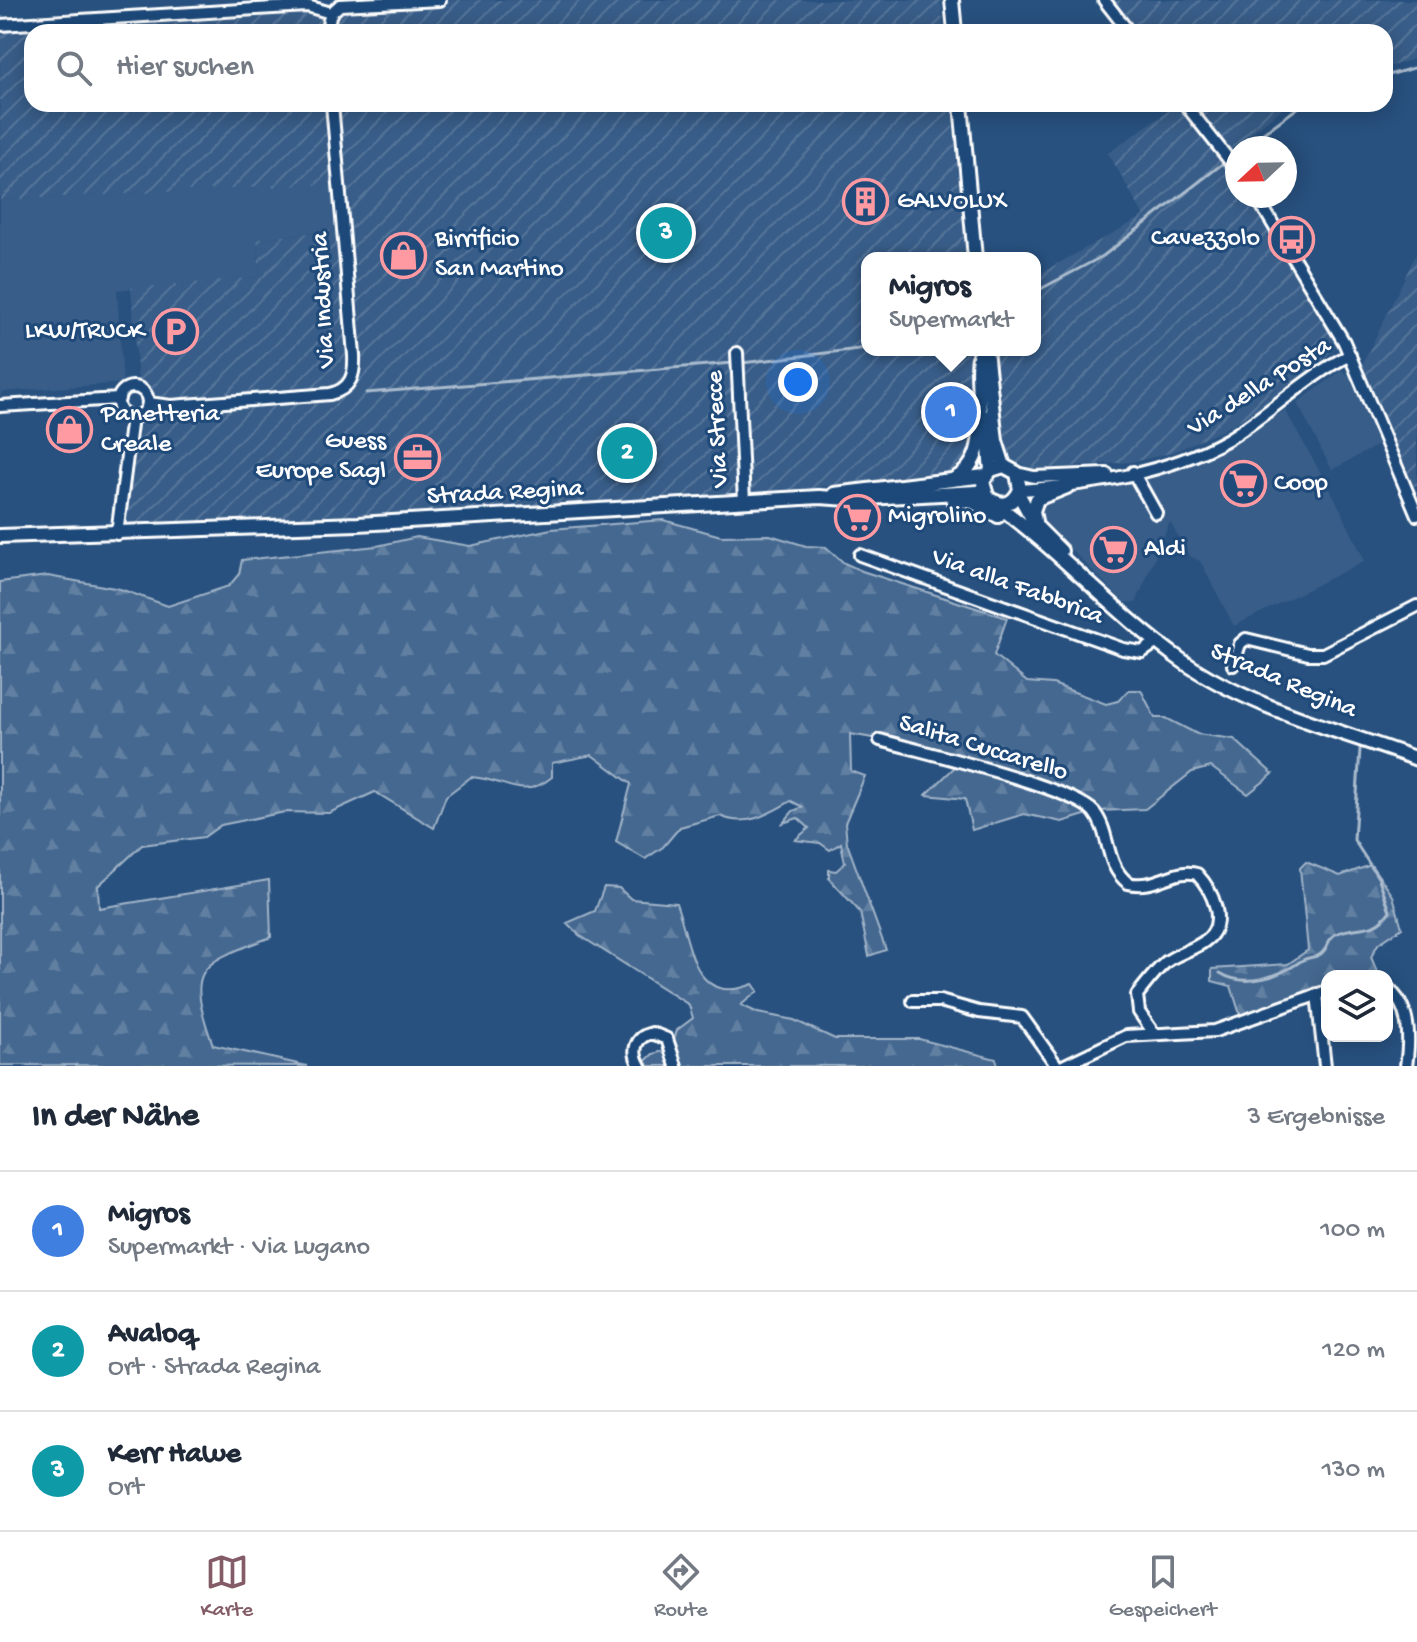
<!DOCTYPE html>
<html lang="de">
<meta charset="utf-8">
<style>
:root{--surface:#fff;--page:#f6f6f7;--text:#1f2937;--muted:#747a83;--line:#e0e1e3;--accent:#845c67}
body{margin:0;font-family:"Gochi Hand",sans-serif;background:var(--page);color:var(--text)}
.controls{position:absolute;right:24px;bottom:24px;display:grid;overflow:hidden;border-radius:16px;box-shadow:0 4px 20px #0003}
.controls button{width:72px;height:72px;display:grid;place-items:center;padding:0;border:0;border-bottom:2px solid var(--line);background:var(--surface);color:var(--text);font:40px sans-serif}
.compass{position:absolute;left:1225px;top:136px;width:72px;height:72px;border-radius:50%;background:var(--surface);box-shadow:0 4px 20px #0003;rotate:248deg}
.you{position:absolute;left:798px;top:382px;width:28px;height:28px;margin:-20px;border:6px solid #fff;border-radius:50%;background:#1a73e8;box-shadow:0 0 0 12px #1a73e833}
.badge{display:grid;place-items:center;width:52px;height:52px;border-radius:50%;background:var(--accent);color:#fff;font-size:26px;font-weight:700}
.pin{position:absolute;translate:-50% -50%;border:4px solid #fff;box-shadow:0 2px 8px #0006}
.popup{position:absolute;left:861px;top:252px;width:180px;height:104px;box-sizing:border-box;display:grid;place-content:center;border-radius:16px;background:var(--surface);filter:drop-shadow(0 2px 6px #0005);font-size:26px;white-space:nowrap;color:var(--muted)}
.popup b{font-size:30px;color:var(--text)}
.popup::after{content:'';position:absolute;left:50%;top:100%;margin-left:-16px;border:16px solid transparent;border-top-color:var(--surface)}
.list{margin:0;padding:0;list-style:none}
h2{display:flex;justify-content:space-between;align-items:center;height:104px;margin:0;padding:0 32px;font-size:34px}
h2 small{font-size:26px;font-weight:400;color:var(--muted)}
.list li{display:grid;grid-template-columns:52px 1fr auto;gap:24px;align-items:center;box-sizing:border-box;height:120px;padding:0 32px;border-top:2px solid var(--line)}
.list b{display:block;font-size:30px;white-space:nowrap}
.list p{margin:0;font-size:26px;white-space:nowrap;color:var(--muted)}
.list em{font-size:26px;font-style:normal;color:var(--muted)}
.icon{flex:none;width:44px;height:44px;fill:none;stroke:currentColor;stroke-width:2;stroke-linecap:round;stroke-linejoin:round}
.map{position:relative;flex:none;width:1417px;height:1066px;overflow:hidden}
.search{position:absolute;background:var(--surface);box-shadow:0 4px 20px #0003;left:24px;right:24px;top:24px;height:88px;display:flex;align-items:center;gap:20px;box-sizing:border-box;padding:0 28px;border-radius:24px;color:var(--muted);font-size:30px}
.sheet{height:464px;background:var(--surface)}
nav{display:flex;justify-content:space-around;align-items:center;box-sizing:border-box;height:112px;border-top:2px solid var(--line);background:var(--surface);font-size:22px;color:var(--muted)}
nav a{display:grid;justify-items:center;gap:4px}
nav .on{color:var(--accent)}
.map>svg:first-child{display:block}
</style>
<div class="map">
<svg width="1417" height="1066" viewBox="0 0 1417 1066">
<defs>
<pattern id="industrial-furrows" width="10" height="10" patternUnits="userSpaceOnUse" patternTransform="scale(2)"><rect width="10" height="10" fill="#375d88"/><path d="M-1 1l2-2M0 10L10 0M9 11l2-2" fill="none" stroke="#55759a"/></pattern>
<pattern id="forest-firs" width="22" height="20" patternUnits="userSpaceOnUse" patternTransform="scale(2)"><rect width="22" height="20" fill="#446890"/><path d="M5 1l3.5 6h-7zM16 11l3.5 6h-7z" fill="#607fa1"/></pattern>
</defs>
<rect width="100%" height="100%" fill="#28517f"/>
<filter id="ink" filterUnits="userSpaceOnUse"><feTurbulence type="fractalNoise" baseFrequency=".0125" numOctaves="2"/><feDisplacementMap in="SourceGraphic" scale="16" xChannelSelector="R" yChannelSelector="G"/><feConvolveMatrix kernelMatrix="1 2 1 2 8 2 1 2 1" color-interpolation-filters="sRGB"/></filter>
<g filter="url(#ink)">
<path fill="#375d88" d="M 331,183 L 335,230 L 257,239 L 260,277 L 117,290 L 123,383 L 2,392 L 0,399 L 0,200 Z
M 1342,370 L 1350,377 L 1378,445 L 1332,470 L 1297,403 Z
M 1285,410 L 1335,498 L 1365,561 L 1234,626 L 1200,561 L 1189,556 L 1170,522 L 1136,603 L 1124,602 L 1039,518 L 1040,503 L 1050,496 L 1128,482 L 1193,462 L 1239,440 Z"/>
<path fill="url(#industrial-furrows)" d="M 396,0 L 941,0 L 944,32 L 32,32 L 32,104 L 951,104 L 966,258 L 867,258 L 867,350 L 1035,350 L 1035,276 L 1144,216 L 1108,153 L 1178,104 L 1288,104 L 1221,157 L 1237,179 L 1237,196 L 1249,196 L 1258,208 L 1314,300 L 1335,345 L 1333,351 L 1274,399 L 1223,430 L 1171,453 L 1133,462 L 1033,469 L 1011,459 L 968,461 L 948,473 L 819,487 L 819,497 L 358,524 L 125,524 L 141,420 L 131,288 L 260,277 L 257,239 L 335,230 L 331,184 L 0,200 L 0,20 Z
M 1111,0 L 1417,0 L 1417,58 L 1385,68 L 1385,32 L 1137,32 Z
M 1417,252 L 1417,485 L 1404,489 L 1364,381 L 1363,363 Z"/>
<path fill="url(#forest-firs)" stroke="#a2b4c8" stroke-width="2" d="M 663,520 L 721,536 L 770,535 L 806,546 L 826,547 L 844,563 L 862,571 L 1007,618 L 994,655 L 1027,682 L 1053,684 L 1106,704 L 1118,701 L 1129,690 L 1141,690 L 1155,718 L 1166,718 L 1197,734 L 1234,739 L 1273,774 L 1248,794 L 1211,767 L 1192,772 L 1145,809 L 1098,811 L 1062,822 L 1024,814 L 972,830 L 965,799 L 926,795 L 959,763 L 895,742 L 850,734 L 851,771 L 865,776 L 845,823 L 847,843 L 886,950 L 869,956 L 860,912 L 829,878 L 829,870 L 836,871 L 845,863 L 841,843 L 830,850 L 820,843 L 795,840 L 809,828 L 798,818 L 783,823 L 793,811 L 803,807 L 791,801 C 768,814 746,828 720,816 L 680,827 L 663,847 L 645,859 L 616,842 L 631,784 L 592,755 L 552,763 L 552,777 C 521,802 506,779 471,777 L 446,796 L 434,828 L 375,792 L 329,813 L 285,812 L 221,825 L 204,837 L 142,845 L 98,886 L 99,908 L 269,880 L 271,937 C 200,964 184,965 213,1045 L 307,1066 L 0,1065 L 0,582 L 48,576 L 120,589 L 168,606 L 229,586 L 239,574 L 242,560 L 377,546 L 417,537 L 470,546 L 551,529 Z
M 1306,862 L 1340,876 L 1371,865 L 1393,896 L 1402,928 L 1378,944 L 1371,957 L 1378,974 L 1327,976 L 1327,991 L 1243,1024 L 1231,986 L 1212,981 L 1212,969 L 1288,964 L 1308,950 L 1300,868 Z
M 604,887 L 619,888 L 631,899 L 676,903 C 692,947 693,1008 753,984 L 758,991 L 741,1005 L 758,1013 L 794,1020 L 835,1039 L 919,1039 L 996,1059 L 998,1066 L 640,1066 L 653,1054 L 671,1049 L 677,1030 L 693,1018 L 689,1005 L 579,935 L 567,923 L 595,911 Z"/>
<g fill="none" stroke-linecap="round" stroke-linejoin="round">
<path stroke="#aabbcd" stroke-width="3" d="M 1385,76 L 1417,67
M 1243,148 L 1303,104
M 1035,292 L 1103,256 L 1226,161
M 742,363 L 867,348
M 366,393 L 733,363
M 1220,973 C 1246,989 1280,976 1301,961 C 1306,957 1314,958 1319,955 C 1328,951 1327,940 1334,935 C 1356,922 1371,937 1390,911 L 1379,879 L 1354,840 L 1360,749"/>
<defs>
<path id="minor" d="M 1104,0 L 1129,32
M 0,25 L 307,6 L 331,13
M 326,32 L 331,13 L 340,5 L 440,0
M 1185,104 L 1237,170
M 1256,196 L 1344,342 L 1417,515
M 737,353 L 744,502
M118 402a15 15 0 1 1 30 0a15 15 0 1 1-30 0Z
M 148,403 L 171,406 L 330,394 C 351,389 355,375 354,355 L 332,104
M 0,406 L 119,399
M 1133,472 L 1156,513
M 1017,473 L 1034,477 L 1107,474
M 1020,490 C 1089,485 1167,474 1228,439 C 1270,414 1306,376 1350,355
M 117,534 L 132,417
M 860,555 L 1123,649 L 1142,652 L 1157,642
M 1233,665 L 1240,644 L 1246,639 L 1308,654 L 1323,654 L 1417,606
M 880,740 C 919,751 1072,787 1094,812 C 1111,833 1104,864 1128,883 C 1156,890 1175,867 1197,874 C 1212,890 1229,924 1205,941 C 1193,950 1178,953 1166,962 C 1155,971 1146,984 1137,995 L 1139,1012 L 1153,1032
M 1387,988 C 1411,1006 1410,1039 1406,1066
M 1317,994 L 1325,1066
M 913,1001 L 940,1001 L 979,1012 L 1022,1017 L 1057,1066
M 640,1066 C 631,1051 635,1037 652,1033 L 667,1039 L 676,1066
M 1063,1066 L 1126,1036 L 1215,1031 L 1327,991"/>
<path id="major" d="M 952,0 L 955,32
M 961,104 L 975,258
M 986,350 L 996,441 L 1004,466
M 986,417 L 991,470
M 952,480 C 999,459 971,391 980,351
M 834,494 L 985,476
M 1019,495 L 1036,526 L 1061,551
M 953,499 L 973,502 L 998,516
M 994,503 C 1060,550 1114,613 1181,660 C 1249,708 1339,730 1417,759
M 1035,521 L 1033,511 L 1037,499 L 1067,487
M 0,536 L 358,524 L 819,497 L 849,499 L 977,492 C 994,501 1008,514 1020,490 L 1017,473 L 1004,466 L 991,470 L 983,482 L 988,499"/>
</defs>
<use href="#minor" stroke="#fff" stroke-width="16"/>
<use href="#major" stroke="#fff" stroke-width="18"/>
<use href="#minor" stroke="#1f4a7a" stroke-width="10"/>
<use href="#major" stroke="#1f4a7a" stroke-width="12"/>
</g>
</g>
<defs>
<symbol id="building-ring" viewBox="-11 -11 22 22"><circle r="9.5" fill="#1f4a7a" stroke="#ff9aa2" stroke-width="1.5"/><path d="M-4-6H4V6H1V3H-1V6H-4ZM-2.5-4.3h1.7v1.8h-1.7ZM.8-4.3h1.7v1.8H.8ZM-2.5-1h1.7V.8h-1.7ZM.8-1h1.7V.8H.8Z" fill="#ff9aa2"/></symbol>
<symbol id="bus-ring" viewBox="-11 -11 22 22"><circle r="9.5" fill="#1f4a7a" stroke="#ff9aa2" stroke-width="1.5"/><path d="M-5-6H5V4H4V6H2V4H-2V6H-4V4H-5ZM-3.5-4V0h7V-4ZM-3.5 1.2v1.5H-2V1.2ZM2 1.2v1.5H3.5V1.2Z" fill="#ff9aa2"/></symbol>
<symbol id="shop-ring" viewBox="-11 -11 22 22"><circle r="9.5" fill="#1f4a7a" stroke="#ff9aa2" stroke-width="1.5"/><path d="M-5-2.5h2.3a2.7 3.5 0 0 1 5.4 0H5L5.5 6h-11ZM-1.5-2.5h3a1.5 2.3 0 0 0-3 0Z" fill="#ff9aa2"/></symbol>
<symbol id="parking-ring" viewBox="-11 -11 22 22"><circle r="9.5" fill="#1f4a7a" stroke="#ff9aa2" stroke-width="1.5"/><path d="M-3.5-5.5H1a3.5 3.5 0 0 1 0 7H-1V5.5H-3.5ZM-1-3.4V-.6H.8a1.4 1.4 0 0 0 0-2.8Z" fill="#ff9aa2"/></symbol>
<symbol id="office-ring" viewBox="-11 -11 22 22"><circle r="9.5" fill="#1f4a7a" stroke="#ff9aa2" stroke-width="1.5"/><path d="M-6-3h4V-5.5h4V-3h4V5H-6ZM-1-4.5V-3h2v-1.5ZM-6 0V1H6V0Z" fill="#ff9aa2"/></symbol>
<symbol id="supermarket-ring" viewBox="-11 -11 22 22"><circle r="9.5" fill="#1f4a7a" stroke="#ff9aa2" stroke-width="1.5"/><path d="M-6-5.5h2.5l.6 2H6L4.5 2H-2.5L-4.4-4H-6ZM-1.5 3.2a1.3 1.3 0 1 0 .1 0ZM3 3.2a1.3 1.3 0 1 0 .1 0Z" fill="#ff9aa2"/></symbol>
</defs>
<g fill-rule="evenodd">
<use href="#building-ring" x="840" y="176" width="51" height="51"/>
<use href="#bus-ring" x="1266" y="214" width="51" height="51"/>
<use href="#shop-ring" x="378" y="230" width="51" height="51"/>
<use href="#parking-ring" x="150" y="306" width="51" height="51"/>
<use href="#shop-ring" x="44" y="404" width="51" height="51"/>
<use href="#office-ring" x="392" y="432" width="51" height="51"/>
<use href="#supermarket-ring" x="1218" y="458" width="51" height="51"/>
<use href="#supermarket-ring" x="832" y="492" width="51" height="51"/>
<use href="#supermarket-ring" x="1088" y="524" width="51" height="51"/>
</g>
<g text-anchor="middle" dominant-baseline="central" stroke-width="6" stroke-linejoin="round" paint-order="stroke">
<g font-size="26" fill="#fff" stroke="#1f4a7a" text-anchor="start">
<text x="897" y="202">GALVOLUX</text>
<text x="1260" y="239" text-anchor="end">Cavezzolo</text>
<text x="435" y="240">Birrificio<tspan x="435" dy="30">San Martino</tspan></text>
<text x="144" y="332" text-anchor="end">LKW/TRUCK</text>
<text x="101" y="415">Panetteria<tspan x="101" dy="30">Creale</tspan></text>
<text x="386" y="442" text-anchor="end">Guess<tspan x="386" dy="30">Europe Sagl</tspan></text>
<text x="1274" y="484">Coop</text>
<text x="888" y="517">Migrolino</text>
<text x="1144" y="550">Aldi</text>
</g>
<g font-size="26" fill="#fff" stroke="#1f4a7a">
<text transform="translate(325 300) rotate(-93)">Via Industria</text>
<text transform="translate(1260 388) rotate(-32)">Via della Posta</text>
<text transform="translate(719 429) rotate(-93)">Via Strecce</text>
<text transform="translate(505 494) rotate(-3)">Strada Regina</text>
<text transform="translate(1017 588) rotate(20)">Via alla Fabbrica</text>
<text transform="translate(1283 682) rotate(23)">Strada Regina</text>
<text transform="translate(983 749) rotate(17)">Salita Cuccarello</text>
</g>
</g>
</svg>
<div class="controls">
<button><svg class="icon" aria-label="layers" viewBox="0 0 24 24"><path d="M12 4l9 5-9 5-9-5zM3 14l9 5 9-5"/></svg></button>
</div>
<svg class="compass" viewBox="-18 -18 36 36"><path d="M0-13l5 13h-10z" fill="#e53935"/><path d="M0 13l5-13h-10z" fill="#747a83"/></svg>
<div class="you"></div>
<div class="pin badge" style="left:951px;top:412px;background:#3f7fe0">1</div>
<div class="popup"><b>Migros</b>Supermarkt</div>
<div class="pin badge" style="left:627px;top:453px;background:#0f9aa8">2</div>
<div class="pin badge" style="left:666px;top:233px;background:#0f9aa8">3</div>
<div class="search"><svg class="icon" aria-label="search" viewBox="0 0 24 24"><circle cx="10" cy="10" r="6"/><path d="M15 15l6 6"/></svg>Hier suchen</div>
</div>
<section class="sheet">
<h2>In der Nähe<small>3 Ergebnisse</small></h2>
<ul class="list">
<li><span class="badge" style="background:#3f7fe0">1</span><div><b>Migros</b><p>Supermarkt · Via Lugano</p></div><em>100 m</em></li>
<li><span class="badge" style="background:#0f9aa8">2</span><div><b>Avaloq</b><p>Ort · Strada Regina</p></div><em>120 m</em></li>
<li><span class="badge" style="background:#0f9aa8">3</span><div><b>Kerr Hawe</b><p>Ort</p></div><em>130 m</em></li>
</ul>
</section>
<nav>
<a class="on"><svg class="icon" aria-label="map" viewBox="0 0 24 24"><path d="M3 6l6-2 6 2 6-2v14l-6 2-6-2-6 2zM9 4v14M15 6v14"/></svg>Karte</a>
<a><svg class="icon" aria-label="directions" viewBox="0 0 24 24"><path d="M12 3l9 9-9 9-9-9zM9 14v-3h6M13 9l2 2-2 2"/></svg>Route</a>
<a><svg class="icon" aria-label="saved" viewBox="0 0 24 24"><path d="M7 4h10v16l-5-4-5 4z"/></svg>Gespeichert</a>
</nav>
